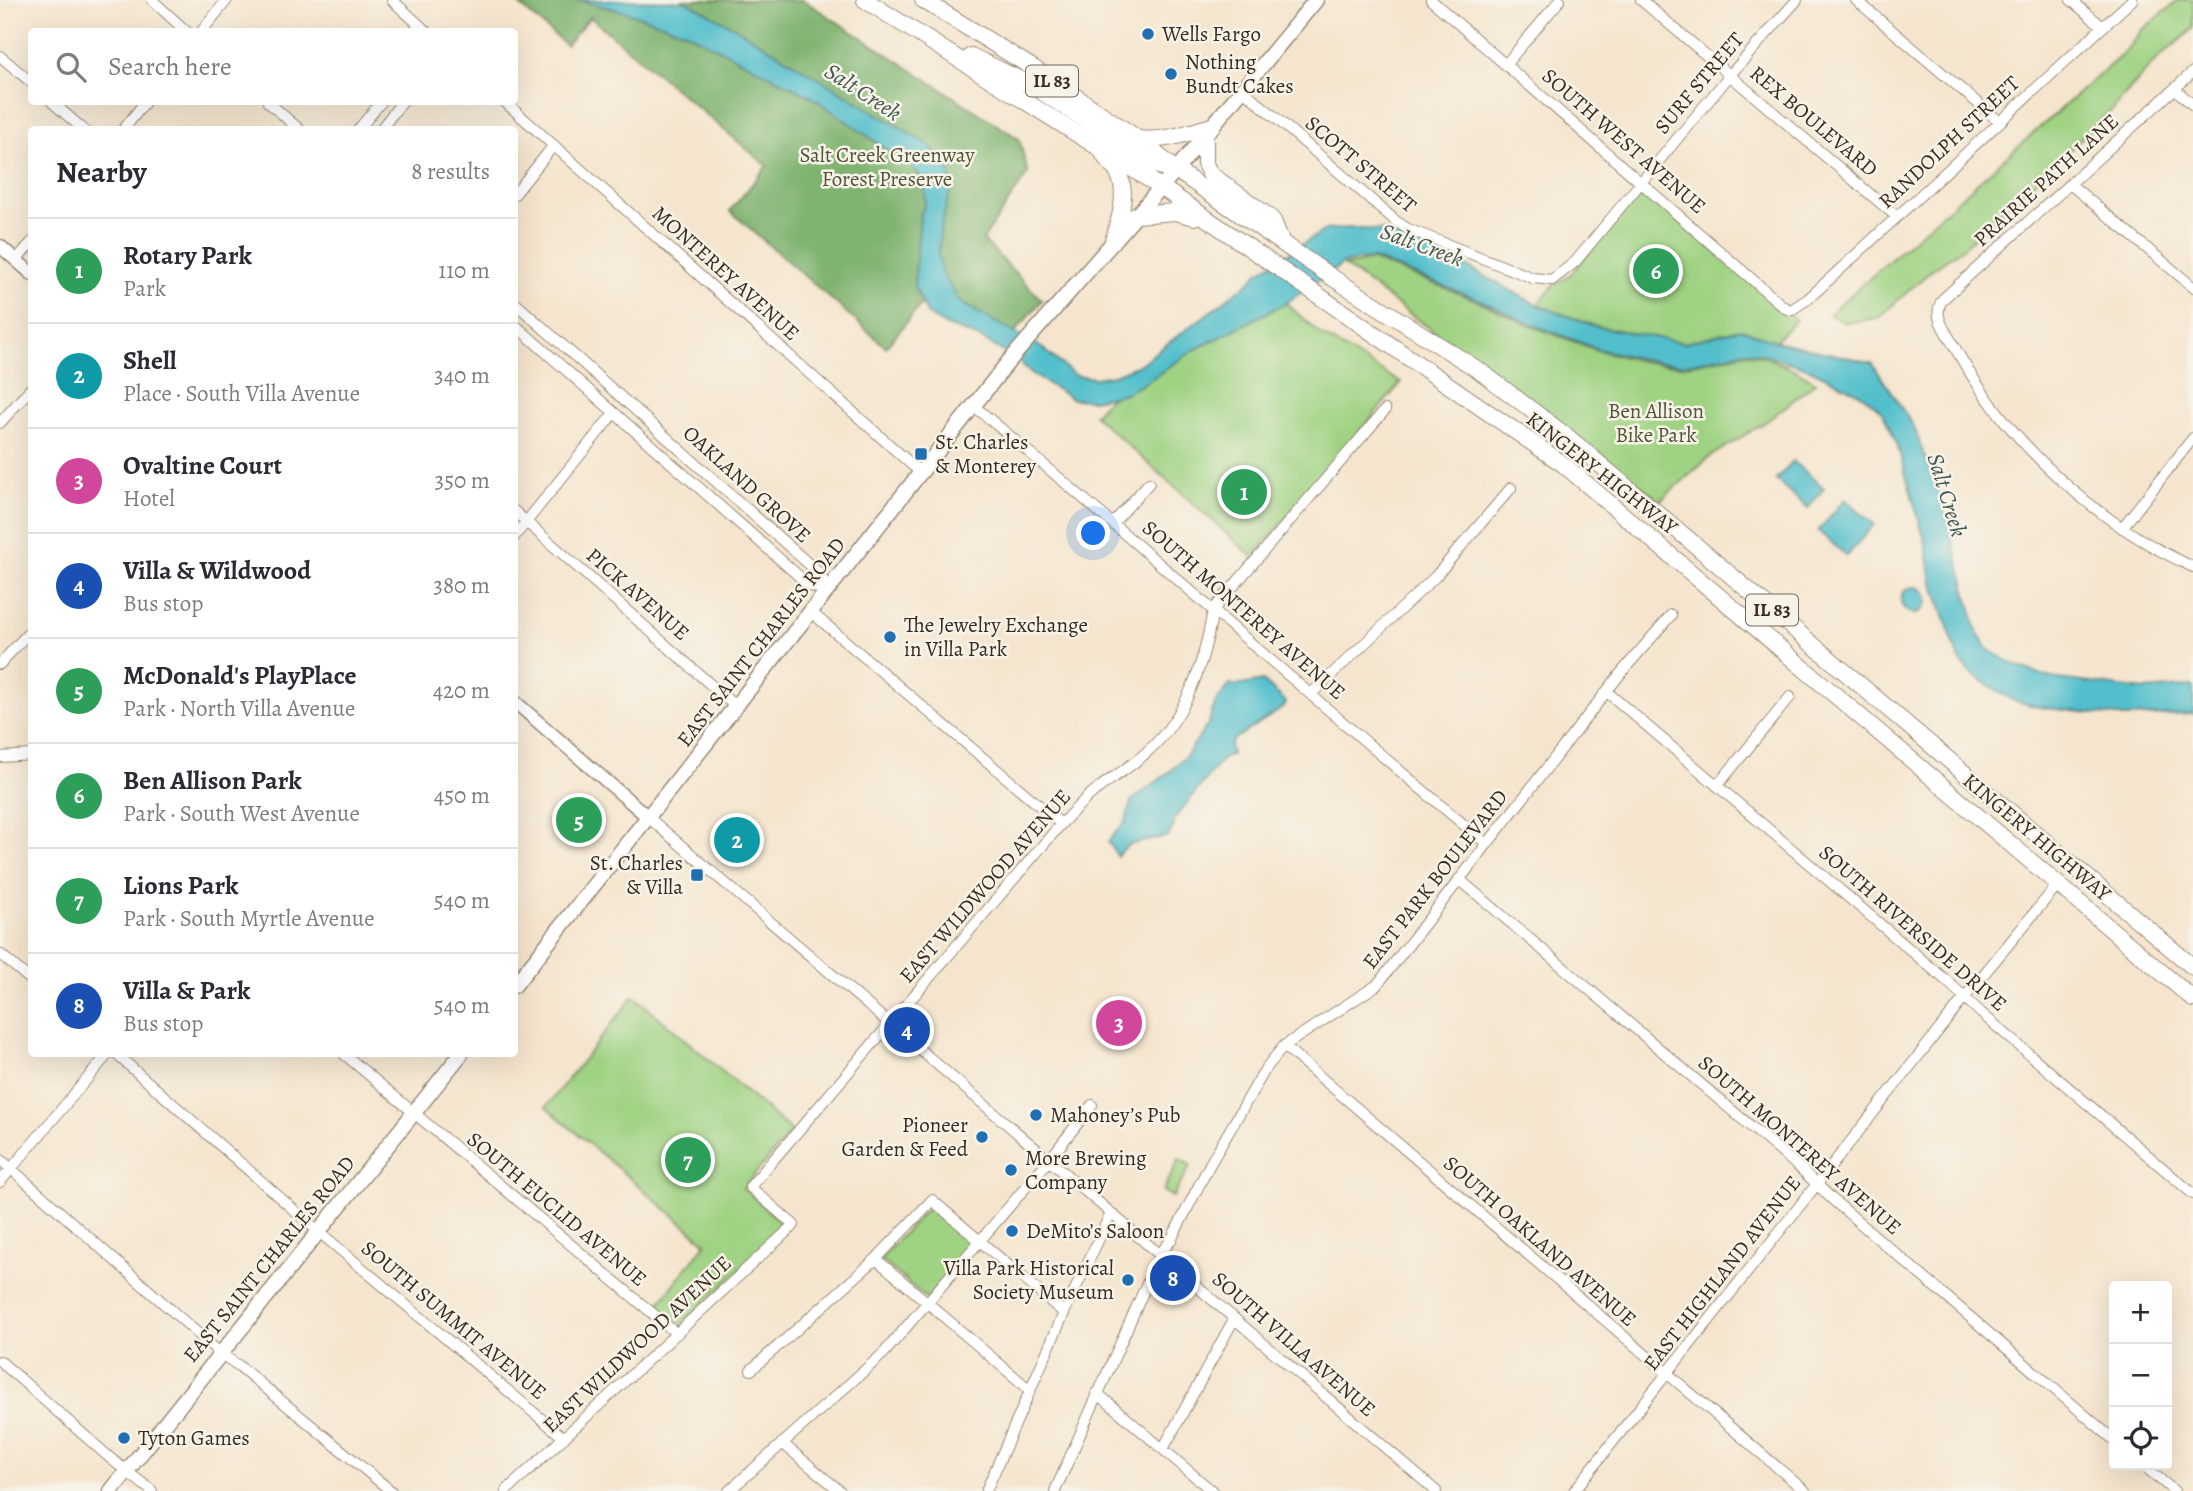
<!DOCTYPE html>
<meta charset="utf-8">
<style>
:root{--surface:#fff;--page:#f2f2f3;--text:#2b2b33;--muted:#7c7c81;--line:#e1e1e2;--accent:#1f6fb2}
body{margin:0;font-family:Alegreya,serif;background:var(--page);color:var(--text)}
.controls{position:absolute;right:21px;bottom:21px;display:grid;overflow:hidden;border-radius:7px;box-shadow:0 7px 28px #0002}
.controls button{width:63px;height:63px;display:grid;place-items:center;padding:0;border:0;border-bottom:2px solid var(--line);background:var(--surface);color:var(--text);font:35px sans-serif}
.you{position:absolute;left:1094px;top:534px;width:24px;height:24px;margin:-18px;border:5px solid #fff;border-radius:50%;background:#1a73e8;box-shadow:0 0 0 10px #1a73e833}
.badge{display:grid;place-items:center;width:46px;height:46px;border-radius:50%;background:var(--accent);color:#fff;font-size:23px;font-weight:700}
.pin{position:absolute;translate:-50% -50%;border:4px solid #fff;box-shadow:0 2px 7px #0006}
.list{margin:0;padding:0;list-style:none}
h2{display:flex;justify-content:space-between;align-items:center;height:91px;margin:0;padding:0 28px;font-size:30px}
h2 small{font-size:23px;font-weight:400;color:var(--muted)}
.list li{display:grid;grid-template-columns:46px 1fr auto;gap:21px;align-items:center;box-sizing:border-box;height:105px;padding:0 28px;border-top:2px solid var(--line)}
.list b{display:block;font-size:26px;white-space:nowrap}
.list p{margin:0;font-size:23px;white-space:nowrap;color:var(--muted)}
.list em{font-size:23px;font-style:normal;color:var(--muted)}
.icon{flex:none;width:38px;height:38px;fill:none;stroke:currentColor;stroke-width:2;stroke-linecap:round;stroke-linejoin:round}
.map{position:relative;flex:none;width:2193px;height:1491px;overflow:hidden}
.search{position:absolute;background:var(--surface);box-shadow:0 7px 28px #0002;left:28px;top:28px;width:490px;height:77px;display:flex;align-items:center;gap:18px;box-sizing:border-box;padding:0 24px;border-radius:7px;color:var(--muted);font-size:26px}
.panel{position:absolute;background:var(--surface);box-shadow:0 7px 28px #0002;left:28px;top:126px;width:490px;height:931px;border-radius:7px}
.map>svg:first-child{display:block}
</style>
<div class="map">
<svg width="2193" height="1491" viewBox="0 0 2193 1491">
<rect width="100%" height="100%" fill="#f7f3e8"/>
<filter id="ink" filterUnits="userSpaceOnUse"><feTurbulence type="fractalNoise" baseFrequency=".0143" numOctaves="2"/><feDisplacementMap in="SourceGraphic" scale="14" xChannelSelector="R" yChannelSelector="G"/><feConvolveMatrix kernelMatrix="1 2 1 2 8 2 1 2 1" color-interpolation-filters="sRGB"/></filter>
<filter id="wash" filterUnits="userSpaceOnUse"><feTurbulence type="fractalNoise" baseFrequency=".00686" numOctaves="4" result="noise"/><feDisplacementMap in="SourceGraphic" scale="28" xChannelSelector="R" yChannelSelector="G"/><feGaussianBlur stdDeviation="1.57" result="paint"/><feColorMatrix in="noise" values="0 0 0 0 0 0 0 0 0 0 0 0 0 0 0 0 0 1.4 0 .05"/><feComposite in="paint" operator="in"/></filter>
<g filter="url(#wash)">
<rect width="100%" height="100%" fill="#f5e5ce"/>
<path fill="#9fd282" stroke="#6d7e50" stroke-width="2" d="M 2179,0 L 2193,0 L 2193,29 L 2155,61 L 2111,111 L 1964,247 L 1934,268 L 1878,318 L 1845,323 L 1829,314 L 2124,53 L 2142,30 Z
M 1643,191 L 1646,193 L 1796,320 L 1775,341 L 1740,329 L 1684,343 L 1595,326 L 1537,305 L 1554,285 L 1569,276 L 1578,266 L 1636,195 Z
M 1373,260 L 1478,301 L 1526,324 L 1597,350 L 1645,362 L 1682,366 L 1747,353 L 1766,357 L 1791,368 L 1816,382 L 1767,421 L 1711,456 L 1660,501 L 1591,447 L 1345,266 Z
M 1286,303 L 1320,334 L 1401,383 L 1253,557 L 1094,415 L 1109,398 L 1143,384 L 1194,350 Z
M 634,996 L 792,1131 L 743,1188 L 786,1227 L 676,1329 L 654,1310 L 706,1243 L 546,1107 Z
M 1179,1159 L 1191,1165 L 1173,1197 L 1163,1191 Z
M 932,1203 L 976,1242 L 927,1299 L 880,1259 Z"/>
<path fill="#7fb470" stroke="#5d6f47" stroke-width="2" d="M 514,0 L 578,0 L 630,13 L 686,32 L 812,97 L 912,167 L 925,182 L 925,204 L 920,216 L 914,286 L 922,303 L 886,347 L 730,211 L 767,166 L 590,17 L 566,45 Z
M 682,0 L 803,0 L 1019,139 L 1028,173 L 983,240 L 1042,300 L 1014,333 L 959,302 L 942,273 L 938,253 L 941,226 L 930,146 L 734,27 Z"/>
<path fill="#52bfcc" stroke="#467475" stroke-width="2" d="M 578,0 L 686,1 L 734,27 L 930,146 L 948,168 L 952,184 L 941,226 L 938,253 L 942,273 L 959,302 L 1041,347 L 1074,375 L 1095,378 L 1114,375 L 1139,365 L 1251,281 L 1257,273 L 1325,230 L 1351,228 L 1385,231 L 1450,257 L 1537,305 L 1595,326 L 1684,343 L 1740,329 L 1775,341 L 1872,363 L 1914,427 L 1946,515 L 1977,632 L 1989,650 L 2017,666 L 2051,678 L 2145,690 L 2193,686 L 2193,714 L 2125,717 L 2038,707 L 2012,700 L 1970,673 L 1958,657 L 1931,576 L 1926,544 L 1897,444 L 1882,412 L 1863,395 L 1810,369 L 1767,355 L 1746,351 L 1683,365 L 1646,360 L 1598,349 L 1528,323 L 1480,300 L 1374,259 L 1357,260 L 1343,264 L 1286,303 L 1194,350 L 1143,384 L 1123,394 L 1093,400 L 1073,399 L 1035,376 L 1017,360 L 980,338 L 945,325 L 928,315 L 914,286 L 920,216 L 925,204 L 925,182 L 912,167 L 812,97 L 686,32 L 630,13 Z
M 1793,461 L 1824,488 L 1808,508 L 1776,480 Z
M 1845,499 L 1874,524 L 1847,556 L 1818,531 Z
M1901 600a13 13 0 1 1 26 0a13 13 0 1 1-26 0Z
M 1263,681 L 1283,699 L 1286,703 L 1284,707 L 1233,740 L 1230,746 L 1232,754 L 1223,758 L 1174,819 L 1174,825 L 1168,836 L 1128,845 L 1117,856 L 1108,841 L 1126,821 L 1131,801 L 1167,774 L 1186,756 L 1208,724 L 1216,701 L 1231,684 L 1235,686 Z"/>
</g>
<g filter="url(#ink)">
<g fill="none" stroke-linecap="round" stroke-linejoin="round">
<defs>
<path id="minor" d="M 152,0 L 187,32
M 392,0 L 427,32
M 1431,0 L 1785,308 L 1791,310 L 1808,299 L 2132,0
M 1641,0 L 1897,217
M 1856,0 L 2000,122
M 2071,0 L 2103,27
M 201,32 L 227,0
M 0,56 L 32,83
M 1506,64 L 1560,0
M 2193,72 L 1943,299 C 1931,315 1946,331 1954,346 C 2007,442 2094,522 2193,567
M 1242,89 L 1397,222 L 1408,229 L 1533,278 L 1552,280 L 1575,262 L 1730,75 L 1797,0
M 2175,89 L 2193,105
M 52,102 L 84,130
M 268,102 L 300,130
M 505,102 L 921,473
M 123,130 L 145,102
M 358,130 L 381,102
M 380,130 L 402,102
M 2070,184 L 2193,287
M 514,195 L 554,145
M 16,260 L 32,242
M 514,302 L 820,574 L 828,591
M 514,324 L 810,586 L 828,591
M 974,406 C 1147,550 1314,701 1487,844
M 0,423 L 32,387
M 514,511 L 736,707
M 1114,522 L 1149,483
M 2122,528 L 2193,438
M 514,537 L 614,413
M 811,612 L 1061,824
M 0,664 L 32,629
M 1607,692 L 1948,982 L 1981,1013 L 2193,1194
M 1311,694 L 1435,577 L 1511,488
M 0,757 L 32,755
M 1717,786 L 1790,697
M 649,818 L 1436,1491
M 1459,879 L 1801,1169 L 1833,1200 L 2114,1440
M 0,954 L 32,981
M 1284,1046 L 1805,1491
M 116,1054 L 318,1231 L 564,1438
M 344,1054 L 677,1334
M 0,1159 L 221,1354 L 239,1366 L 391,1491
M 0,1182 L 108,1054
M 876,1259 L 1030,1390
M 0,1361 L 110,1458 L 152,1491
M 751,1370 L 876,1259 L 932,1200 L 1064,1313
M 1097,1393 L 1212,1491
M 782,1443 L 840,1491
M 1163,1449 L 1234,1319
M 2143,1465 L 2174,1491
M 506,1491 L 794,1225 L 750,1187 L 1061,824 C 1072,813 1083,800 1096,790 C 1113,777 1132,766 1148,751 C 1188,715 1204,662 1213,610 L 1385,410
M 729,1491 L 884,1353 L 1049,1160 L 1092,1105
M 986,1491 L 1064,1313 L 1111,1213
M 1055,1491 L 1160,1254 L 1171,1240 L 1210,1164 L 1266,1068 L 1284,1046 L 1377,985 L 1621,673 L 1671,615
M 1574,1491 L 1965,997 L 2059,883"/>
<path id="tertiary" d="M 0,246 L 32,274
M 514,701 L 649,818"/>
<path id="secondary" d="M 514,986 L 1009,361 L 1176,170 L 1316,0
M 111,1491 L 461,1054"/>
<path id="trunk" d="M 865,0 L 1161,187 L 1563,464 L 2193,999
M 923,0 L 1033,68 L 1138,139 L 1176,170 L 1333,278 L 1480,371 L 1570,439 L 2193,967
M 971,56 L 1033,86 L 1154,165 L 1167,168
M 1205,134 L 1205,164 L 1210,174 L 1268,216 L 1273,221 L 1282,243
M 1138,139 C 1164,142 1188,133 1212,126
M 1104,155 C 1108,161 1114,167 1118,173 C 1129,193 1119,221 1113,241
M 1136,215 L 1175,212 L 1195,217"/>
</defs>
<use href="#minor" stroke="#988876" stroke-width="12"/>
<use href="#tertiary" stroke="#988876" stroke-width="15"/>
<use href="#secondary" stroke="#988876" stroke-width="17"/>
<use href="#trunk" stroke="#988876" stroke-width="18"/>
<use href="#minor" stroke="#fff" stroke-width="10"/>
<use href="#tertiary" stroke="#fff" stroke-width="12"/>
<use href="#secondary" stroke="#fff" stroke-width="14"/>
<use href="#trunk" stroke="#fff" stroke-width="16"/>
</g>
</g>
<g fill="#1f6fb2" stroke="#f7f3e8" stroke-width="2.5">
<circle cx="1148" cy="34" r="7"/>
<circle cx="1171" cy="74" r="7"/>
<rect x="914" y="447" width="14" height="14" rx="3.5"/>
<circle cx="890" cy="637" r="7"/>
<rect x="690" y="868" width="14" height="14" rx="3.5"/>
<circle cx="1036" cy="1115" r="7"/>
<circle cx="982" cy="1137" r="7"/>
<circle cx="1011" cy="1170" r="7"/>
<circle cx="1012" cy="1231" r="7"/>
<circle cx="1128" cy="1280" r="7"/>
<circle cx="124" cy="1438" r="7"/>
</g>
<g text-anchor="middle" dominant-baseline="central" stroke-width="5" stroke-linejoin="round" paint-order="stroke">
<g fill="#f7f3e8" stroke="#73665b" stroke-width="2">
<rect x="1026" y="65.5" width="52" height="31" rx="5"/>
<rect x="1746" y="594.5" width="52" height="31" rx="5"/>
</g>
<g font-size="19" font-weight="bold" fill="#3b2a1e">
<text x="1052" y="81">IL 83</text>
<text x="1772" y="610">IL 83</text>
</g>
<g font-size="21" fill="#3b2a1e" stroke="#f7f3e8" text-anchor="start">
<text x="1162" y="34">Wells Fargo</text>
<text x="1185" y="62">Nothing<tspan x="1185" dy="24">Bundt Cakes</tspan></text>
<text x="935" y="442">St. Charles<tspan x="935" dy="24">&amp; Monterey</tspan></text>
<text x="904" y="625">The Jewelry Exchange<tspan x="904" dy="24">in Villa Park</tspan></text>
<text x="683" y="863" text-anchor="end">St. Charles<tspan x="683" dy="24">&amp; Villa</tspan></text>
<text x="1050" y="1115">Mahoney’s Pub</text>
<text x="968" y="1125" text-anchor="end">Pioneer<tspan x="968" dy="24">Garden &amp; Feed</tspan></text>
<text x="1025" y="1158">More Brewing<tspan x="1025" dy="24">Company</tspan></text>
<text x="1026" y="1231">DeMito’s Saloon</text>
<text x="1114" y="1268" text-anchor="end">Villa Park Historical<tspan x="1114" dy="24">Society Museum</tspan></text>
<text x="138" y="1438">Tyton Games</text>
</g>
<g font-size="21" fill="#3b2a1e" stroke="#f7f3e8">
<text transform="translate(1699 83) rotate(-50)">SURF STREET</text>
<text transform="translate(1814 121) rotate(40)">REX BOULEVARD</text>
<text transform="translate(1624 141) rotate(41)">SOUTH WEST AVENUE</text>
<text transform="translate(1949 142) rotate(-43)">RANDOLPH STREET</text>
<text transform="translate(1361 164) rotate(40)">SCOTT STREET</text>
<text transform="translate(2046 180) rotate(-42)">PRAIRIE PATH LANE</text>
<text transform="translate(726 273) rotate(42)">MONTEREY AVENUE</text>
<text transform="translate(1602 473) rotate(38)">KINGERY HIGHWAY</text>
<text transform="translate(747 484) rotate(42)">OAKLAND GROVE</text>
<text transform="translate(638 594) rotate(41)">PICK AVENUE</text>
<text transform="translate(1244 610) rotate(41)">SOUTH MONTEREY AVENUE</text>
<text transform="translate(761 642) rotate(-52)">EAST SAINT CHARLES ROAD</text>
<text transform="translate(2037 837) rotate(40)">KINGERY HIGHWAY</text>
<text transform="translate(1435 879) rotate(-52)">EAST PARK BOULEVARD</text>
<text transform="translate(985 886) rotate(-49)">EAST WILDWOOD AVENUE</text>
<text transform="translate(1913 928) rotate(41)">SOUTH RIVERSIDE DRIVE</text>
<text transform="translate(1800 1145) rotate(41)">SOUTH MONTEREY AVENUE</text>
<text transform="translate(557 1209) rotate(40)">SOUTH EUCLID AVENUE</text>
<text transform="translate(1540 1241) rotate(41)">SOUTH OAKLAND AVENUE</text>
<text transform="translate(269 1259) rotate(-51)">EAST SAINT CHARLES ROAD</text>
<text transform="translate(1722 1273) rotate(-52)">EAST HIGHLAND AVENUE</text>
<text transform="translate(454 1320) rotate(40)">SOUTH SUMMIT AVENUE</text>
<text transform="translate(637 1344) rotate(-43)">EAST WILDWOOD AVENUE</text>
<text transform="translate(1294 1344) rotate(41)">SOUTH VILLA AVENUE</text>
</g>
<g font-size="21" fill="#545437" stroke="#f7f3e8">
<text x="887" y="155">Salt Creek Greenway<tspan x="887" dy="24">Forest Preserve</tspan></text>
<text x="1656" y="411">Ben Allison<tspan x="1656" dy="24">Bike Park</tspan></text>
</g>
<g font-size="23" font-style="italic" fill="#425752" stroke="#f7f3e8">
<text transform="translate(863 92) rotate(33)">Salt Creek</text>
<text transform="translate(1422 245) rotate(20)">Salt Creek</text>
<text transform="translate(1947 495) rotate(73)">Salt Creek</text>
</g>
</g>
</svg>
<div class="controls">
<button>+</button>
<button>−</button>
<button><svg class="icon" aria-label="locate" viewBox="0 0 24 24"><circle cx="12" cy="12" r="6"/><path d="M12 2v4M12 18v4M2 12h4M18 12h4"/></svg></button>
</div>
<div class="you"></div>
<div class="pin badge" style="left:1244px;top:492px;background:#2e9e5b">1</div>
<div class="pin badge" style="left:737px;top:840px;background:#0f9aa8">2</div>
<div class="pin badge" style="left:1119px;top:1023px;background:#d1479c">3</div>
<div class="pin badge" style="left:907px;top:1030px;background:#1a4fb4">4</div>
<div class="pin badge" style="left:579px;top:820px;background:#2e9e5b">5</div>
<div class="pin badge" style="left:1656px;top:271px;background:#2e9e5b">6</div>
<div class="pin badge" style="left:688px;top:1160px;background:#2e9e5b">7</div>
<div class="pin badge" style="left:1173px;top:1278px;background:#1a4fb4">8</div>
<div class="search"><svg class="icon" aria-label="search" viewBox="0 0 24 24"><circle cx="10" cy="10" r="6"/><path d="M15 15l6 6"/></svg>Search here</div>
<section class="panel">
<h2>Nearby<small>8 results</small></h2>
<ul class="list">
<li><span class="badge" style="background:#2e9e5b">1</span><div><b>Rotary Park</b><p>Park</p></div><em>110 m</em></li>
<li><span class="badge" style="background:#0f9aa8">2</span><div><b>Shell</b><p>Place · South Villa Avenue</p></div><em>340 m</em></li>
<li><span class="badge" style="background:#d1479c">3</span><div><b>Ovaltine Court</b><p>Hotel</p></div><em>350 m</em></li>
<li><span class="badge" style="background:#1a4fb4">4</span><div><b>Villa &amp; Wildwood</b><p>Bus stop</p></div><em>380 m</em></li>
<li><span class="badge" style="background:#2e9e5b">5</span><div><b>McDonald's PlayPlace</b><p>Park · North Villa Avenue</p></div><em>420 m</em></li>
<li><span class="badge" style="background:#2e9e5b">6</span><div><b>Ben Allison Park</b><p>Park · South West Avenue</p></div><em>450 m</em></li>
<li><span class="badge" style="background:#2e9e5b">7</span><div><b>Lions Park</b><p>Park · South Myrtle Avenue</p></div><em>540 m</em></li>
<li><span class="badge" style="background:#1a4fb4">8</span><div><b>Villa &amp; Park</b><p>Bus stop</p></div><em>540 m</em></li>
</ul>
</section>
</div>
